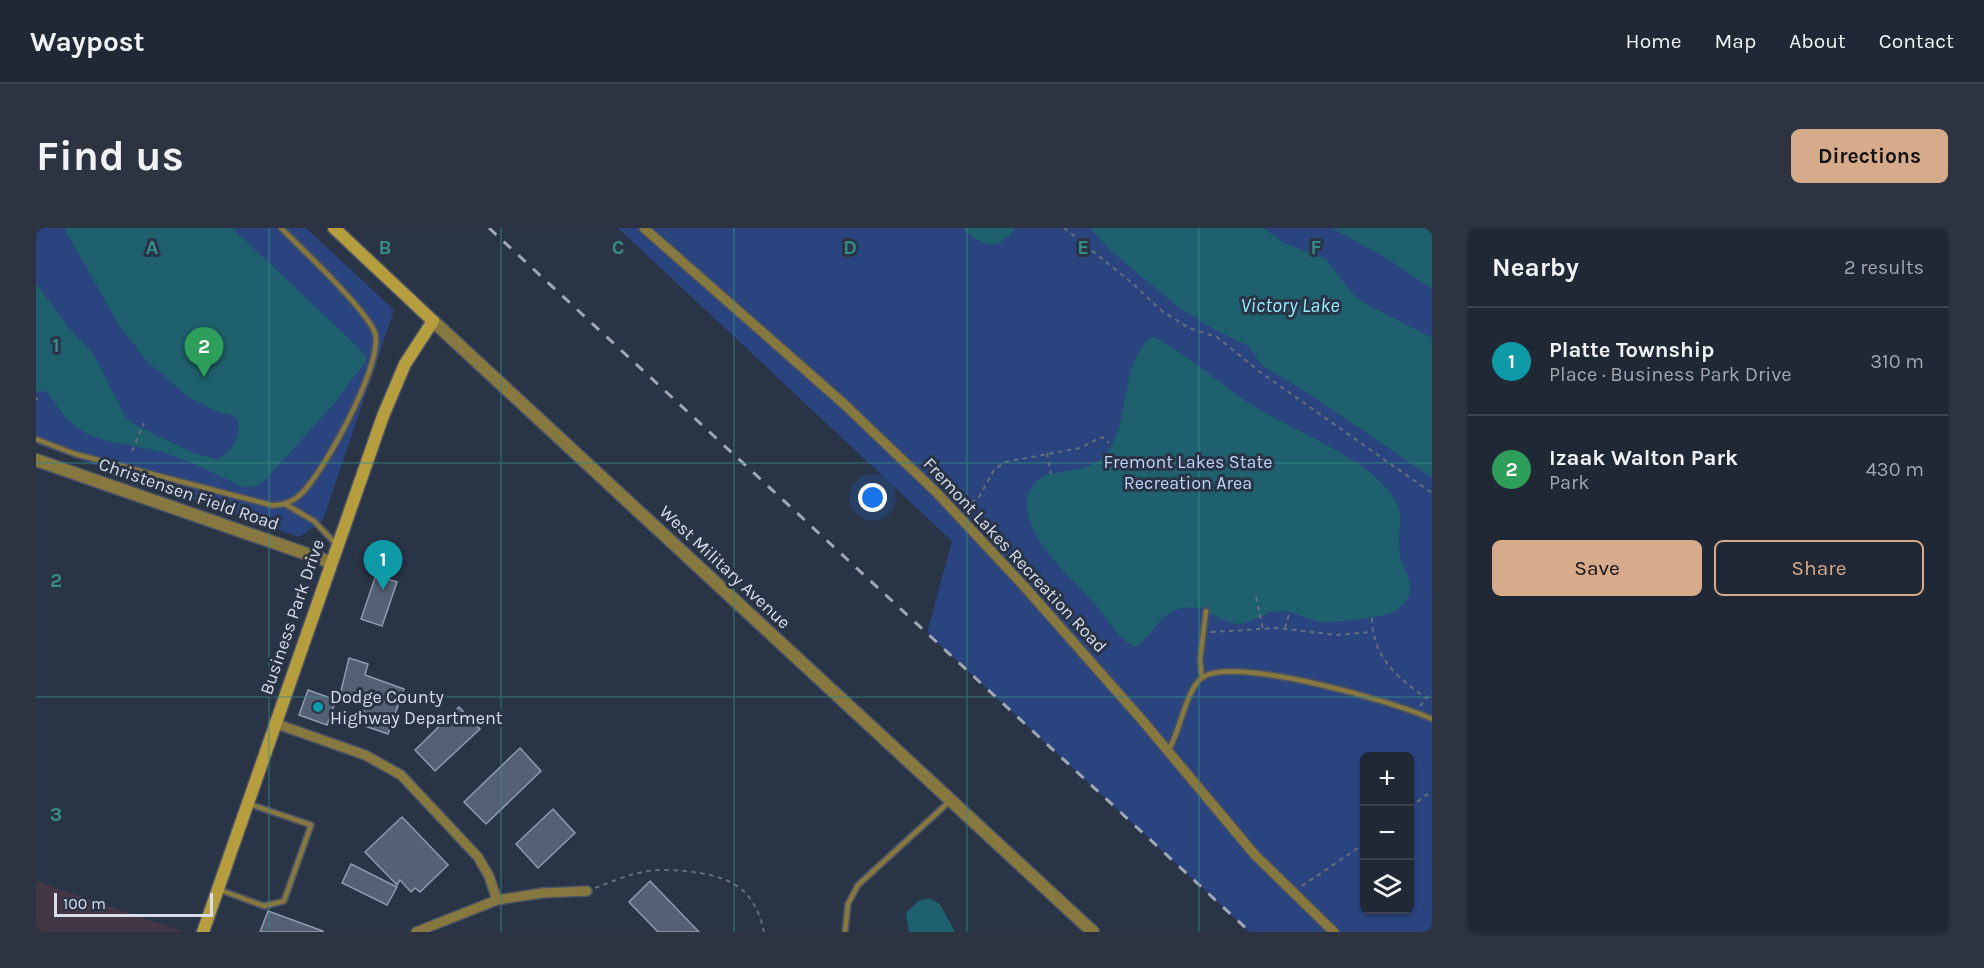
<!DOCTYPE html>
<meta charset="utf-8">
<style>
:root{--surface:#202735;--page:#2d3341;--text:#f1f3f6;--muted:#a2a5ad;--line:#3d4450;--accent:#d6ab8b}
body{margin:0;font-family:Karla,sans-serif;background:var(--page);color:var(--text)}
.controls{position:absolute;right:18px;bottom:18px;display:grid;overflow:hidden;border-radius:9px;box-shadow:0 2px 4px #0004}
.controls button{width:54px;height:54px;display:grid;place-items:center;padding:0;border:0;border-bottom:2px solid var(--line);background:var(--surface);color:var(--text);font:30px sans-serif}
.scale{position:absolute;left:18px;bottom:15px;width:159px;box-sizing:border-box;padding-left:6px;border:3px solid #d7ddea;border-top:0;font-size:16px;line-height:21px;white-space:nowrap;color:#d7ddea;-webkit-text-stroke:4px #2a3447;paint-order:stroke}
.you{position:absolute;left:837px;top:270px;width:21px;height:21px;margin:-15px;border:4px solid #fff;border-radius:50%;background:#1a73e8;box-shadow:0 0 0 9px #1a73e833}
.badge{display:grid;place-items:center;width:39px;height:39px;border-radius:50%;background:var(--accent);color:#fff;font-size:20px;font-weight:700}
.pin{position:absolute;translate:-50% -50px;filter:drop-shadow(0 2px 3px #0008)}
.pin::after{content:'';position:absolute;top:32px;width:21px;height:18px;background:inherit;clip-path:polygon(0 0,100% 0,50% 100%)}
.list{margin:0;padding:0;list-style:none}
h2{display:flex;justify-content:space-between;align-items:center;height:78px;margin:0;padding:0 24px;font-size:26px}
h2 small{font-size:20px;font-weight:400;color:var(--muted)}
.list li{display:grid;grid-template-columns:39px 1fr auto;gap:18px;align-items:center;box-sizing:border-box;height:108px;padding:0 24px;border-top:2px solid var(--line)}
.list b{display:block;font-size:22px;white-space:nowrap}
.list p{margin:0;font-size:20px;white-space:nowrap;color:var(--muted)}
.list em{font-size:20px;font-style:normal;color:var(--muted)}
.actions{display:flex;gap:12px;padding:18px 24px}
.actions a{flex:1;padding:14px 0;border:2px solid var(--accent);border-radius:9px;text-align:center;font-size:21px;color:var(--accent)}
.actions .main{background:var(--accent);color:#111}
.icon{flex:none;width:33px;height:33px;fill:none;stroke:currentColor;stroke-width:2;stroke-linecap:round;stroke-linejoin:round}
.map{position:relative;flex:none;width:1396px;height:704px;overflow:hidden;border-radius:9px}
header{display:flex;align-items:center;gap:36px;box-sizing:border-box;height:84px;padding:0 30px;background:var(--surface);border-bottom:2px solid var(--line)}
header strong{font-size:28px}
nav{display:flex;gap:33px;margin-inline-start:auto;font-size:21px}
.intro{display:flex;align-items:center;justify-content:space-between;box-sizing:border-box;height:144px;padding:0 36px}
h1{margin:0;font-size:42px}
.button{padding:15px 27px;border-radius:9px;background:var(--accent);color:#111;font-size:21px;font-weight:700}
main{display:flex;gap:36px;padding:0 36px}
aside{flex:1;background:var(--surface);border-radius:9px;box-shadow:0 2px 4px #0004}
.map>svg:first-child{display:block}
</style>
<header>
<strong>Waypost</strong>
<nav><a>Home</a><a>Map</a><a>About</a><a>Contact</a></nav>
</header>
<div class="intro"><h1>Find us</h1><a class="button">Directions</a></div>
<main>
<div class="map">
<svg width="1396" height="704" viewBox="0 0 1396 704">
<rect width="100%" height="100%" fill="#2a3447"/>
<path fill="#433746" d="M 0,653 L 148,704 L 0,704 Z"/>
<path fill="#2a4480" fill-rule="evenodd" d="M 0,0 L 270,0 L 358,82 L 287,292 L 263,309 L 0,216 Z
M 582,0 L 1396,0 L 1396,704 L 1214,704 L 891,405 L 916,313 ZM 1328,528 L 1374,528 L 1374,682 L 1328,682 Z"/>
<path fill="#1e606d" d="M 28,0 L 196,0 L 324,121 L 330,129 L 330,133 L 296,178 L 228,253 L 220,258 L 207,259 C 177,245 146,228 113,221 C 88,215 65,215 43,201 C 28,191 21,175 9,163 L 0,164 L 0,55 L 32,99 L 57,125 L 89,188 L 96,195 L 157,225 L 180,231 C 195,227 211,201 198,188 L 179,183 L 152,169 L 110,132 L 83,97 Z
M 927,0 L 979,0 C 964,24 944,18 927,0 Z
M 1054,0 L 1227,0 L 1248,15 L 1290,31 L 1315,64 L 1326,74 L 1396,110 L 1396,250 L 1269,163 L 1227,138 L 1212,118 L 1176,100 L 1141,78 L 1076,24 Z
M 1296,0 L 1396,0 L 1396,61 L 1352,31 Z
M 1115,109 C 1128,109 1190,159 1204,169 C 1245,199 1319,223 1350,260 C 1376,290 1358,299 1364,328 C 1368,344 1382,358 1369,374 C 1365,379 1360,383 1355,385 C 1345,389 1293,396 1283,394 C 1270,391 1258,383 1244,383 C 1227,382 1217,399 1197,395 C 1177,391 1172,376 1147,380 C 1124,383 1117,408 1099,419 C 1083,412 1070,389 1059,376 C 1038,352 967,293 999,255 C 1015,236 1056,252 1075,219 C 1094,187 1084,135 1115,109 Z
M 893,670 L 904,676 L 919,704 L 873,704 L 870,685 L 882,673 Z"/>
<path fill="#556075" stroke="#8e9ab2" stroke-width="1.5" d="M 340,347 L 361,354 L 346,398 L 325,391 Z
M 313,430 L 332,436 L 329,447 L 368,461 L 352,506 L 323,496 L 330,477 L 304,467 Z
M 272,462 L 300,472 L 291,497 L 263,487 Z
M 423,479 L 444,501 L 399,543 L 379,522 Z
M 484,520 L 505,543 L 450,596 L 428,574 Z
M 517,581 L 539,605 L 502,640 L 480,616 Z
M 366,589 L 412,637 L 384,664 L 379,660 L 375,664 L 364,652 L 361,657 L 329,624 Z
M 315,636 L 361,659 L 351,677 L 306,655 Z
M 614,653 L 663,704 L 622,704 L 593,674 Z
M 232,683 L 287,703 L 287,704 L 224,704 Z"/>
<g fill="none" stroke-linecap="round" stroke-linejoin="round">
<defs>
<path id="service" d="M 0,211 L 39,226 L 235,277 C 246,278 255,275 264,267 C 287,246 348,135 339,105 C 331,82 265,20 245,0
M 249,276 L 278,293 L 300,316
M 1166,450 L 1164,432 L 1170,383
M 1132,523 C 1144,505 1150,460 1167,449 C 1200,428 1360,474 1396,491
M 184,662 L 228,678 L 248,673 L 275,597 L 213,576
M 809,704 L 812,676 L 822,657 L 914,573"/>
<path id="minor" d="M 608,0 L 808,176 L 901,265 L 987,357 L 1106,492 L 1219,627 L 1298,704
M 238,495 L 329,527 L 365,547 L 442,629 L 453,648 L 461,672
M 380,704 L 461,672 L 506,665 L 551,663"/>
<path id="tertiary" d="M 397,93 L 1057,704
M 0,232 L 294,334"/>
<path id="secondary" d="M 167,704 L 347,188 L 369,136 L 397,93 L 298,0"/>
</defs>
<use href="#service" stroke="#495264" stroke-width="8"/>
<use href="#minor" stroke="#495264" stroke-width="12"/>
<use href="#tertiary" stroke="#495264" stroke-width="15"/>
<use href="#secondary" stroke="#495264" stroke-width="15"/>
<path stroke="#656e7f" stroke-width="2" stroke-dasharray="4.5 4.5" stroke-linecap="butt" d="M 1028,0 L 1096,55 L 1126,83 L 1153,100 L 1181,109 L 1224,144 L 1396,265
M 0,170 L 2,172
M 96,223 L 108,195
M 1011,225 L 1015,246
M 928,280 L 943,269 L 958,242 L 969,234 L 1044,220 L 1066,209 L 1073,215
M 1220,369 L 1227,401
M 1336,390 C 1336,429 1361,449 1391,471
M 1249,400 L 1253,386
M 1175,404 L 1243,400 L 1300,407 L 1336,404
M 1384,478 L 1396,464
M 1374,579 L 1396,563
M 1266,658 L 1328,616
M 559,660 C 575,654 591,647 607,644 C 620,641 636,642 649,643 C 693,648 718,658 728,704"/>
<use href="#service" stroke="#877840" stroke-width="4.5"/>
<use href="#minor" stroke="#877840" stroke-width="9"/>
<use href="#tertiary" stroke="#877840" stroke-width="12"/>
<use href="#secondary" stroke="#b69d3e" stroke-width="12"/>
<path stroke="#9fa7b6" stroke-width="3" stroke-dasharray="10 10" stroke-linecap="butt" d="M 453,0 L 1214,704"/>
</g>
<path fill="none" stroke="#378b87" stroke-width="1.5" stroke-opacity="0.55" d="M 233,0 L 233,704M 465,0 L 465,704M 698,0 L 698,704M 931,0 L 931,704M 1163,0 L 1163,704M 0,235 L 1396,235M 0,469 L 1396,469"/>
<circle fill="#0f9aa8" stroke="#2a3447" stroke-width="2" cx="282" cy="479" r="6"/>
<g text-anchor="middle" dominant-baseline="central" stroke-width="6" stroke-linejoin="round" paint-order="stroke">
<g font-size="18" fill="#bed1f7" stroke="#2a3447">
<text x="1152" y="234">Fremont Lakes State<tspan x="1152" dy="21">Recreation Area</tspan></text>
</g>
<g font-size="18" fill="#d7ddea" stroke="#2a3447">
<text transform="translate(153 266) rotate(19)">Christensen Field Road</text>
<text transform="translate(979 327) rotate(47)">Fremont Lakes Recreation Road</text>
<text transform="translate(689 339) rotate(43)">West Military Avenue</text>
<text transform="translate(256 389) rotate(-71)">Business Park Drive</text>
</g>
<g font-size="18" fill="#d7ddea" stroke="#2a3447" text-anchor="start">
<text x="294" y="469">Dodge County<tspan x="294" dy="21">Highway Department</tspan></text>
</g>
<g font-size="20" font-style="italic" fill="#95e9fd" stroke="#2a3447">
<text x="1254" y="77">Victory Lake</text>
</g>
</g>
<g font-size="20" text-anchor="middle" font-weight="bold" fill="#378b87" stroke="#2a3447" stroke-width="6" stroke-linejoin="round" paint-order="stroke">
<text x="116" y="26">A</text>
<text x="349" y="26">B</text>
<text x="582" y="26">C</text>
<text x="814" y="26">D</text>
<text x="1047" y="26">E</text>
<text x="1280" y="26">F</text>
<text x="20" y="124">1</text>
<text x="20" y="359">2</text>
<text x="20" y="593">3</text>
</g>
</svg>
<div class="controls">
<button>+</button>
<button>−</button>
<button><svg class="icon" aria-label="layers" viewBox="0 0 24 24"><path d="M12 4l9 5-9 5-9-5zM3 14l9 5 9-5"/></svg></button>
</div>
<div class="scale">100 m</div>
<div class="you"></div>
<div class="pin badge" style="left:347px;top:362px;background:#0f9aa8">1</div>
<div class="pin badge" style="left:168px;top:149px;background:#2e9e5b">2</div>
</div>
<aside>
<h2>Nearby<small>2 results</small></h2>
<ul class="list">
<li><span class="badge" style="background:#0f9aa8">1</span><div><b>Platte Township</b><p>Place · Business Park Drive</p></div><em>310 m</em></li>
<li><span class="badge" style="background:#2e9e5b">2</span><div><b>Izaak Walton Park</b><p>Park</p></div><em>430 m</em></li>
</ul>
<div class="actions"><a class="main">Save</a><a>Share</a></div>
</aside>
</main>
